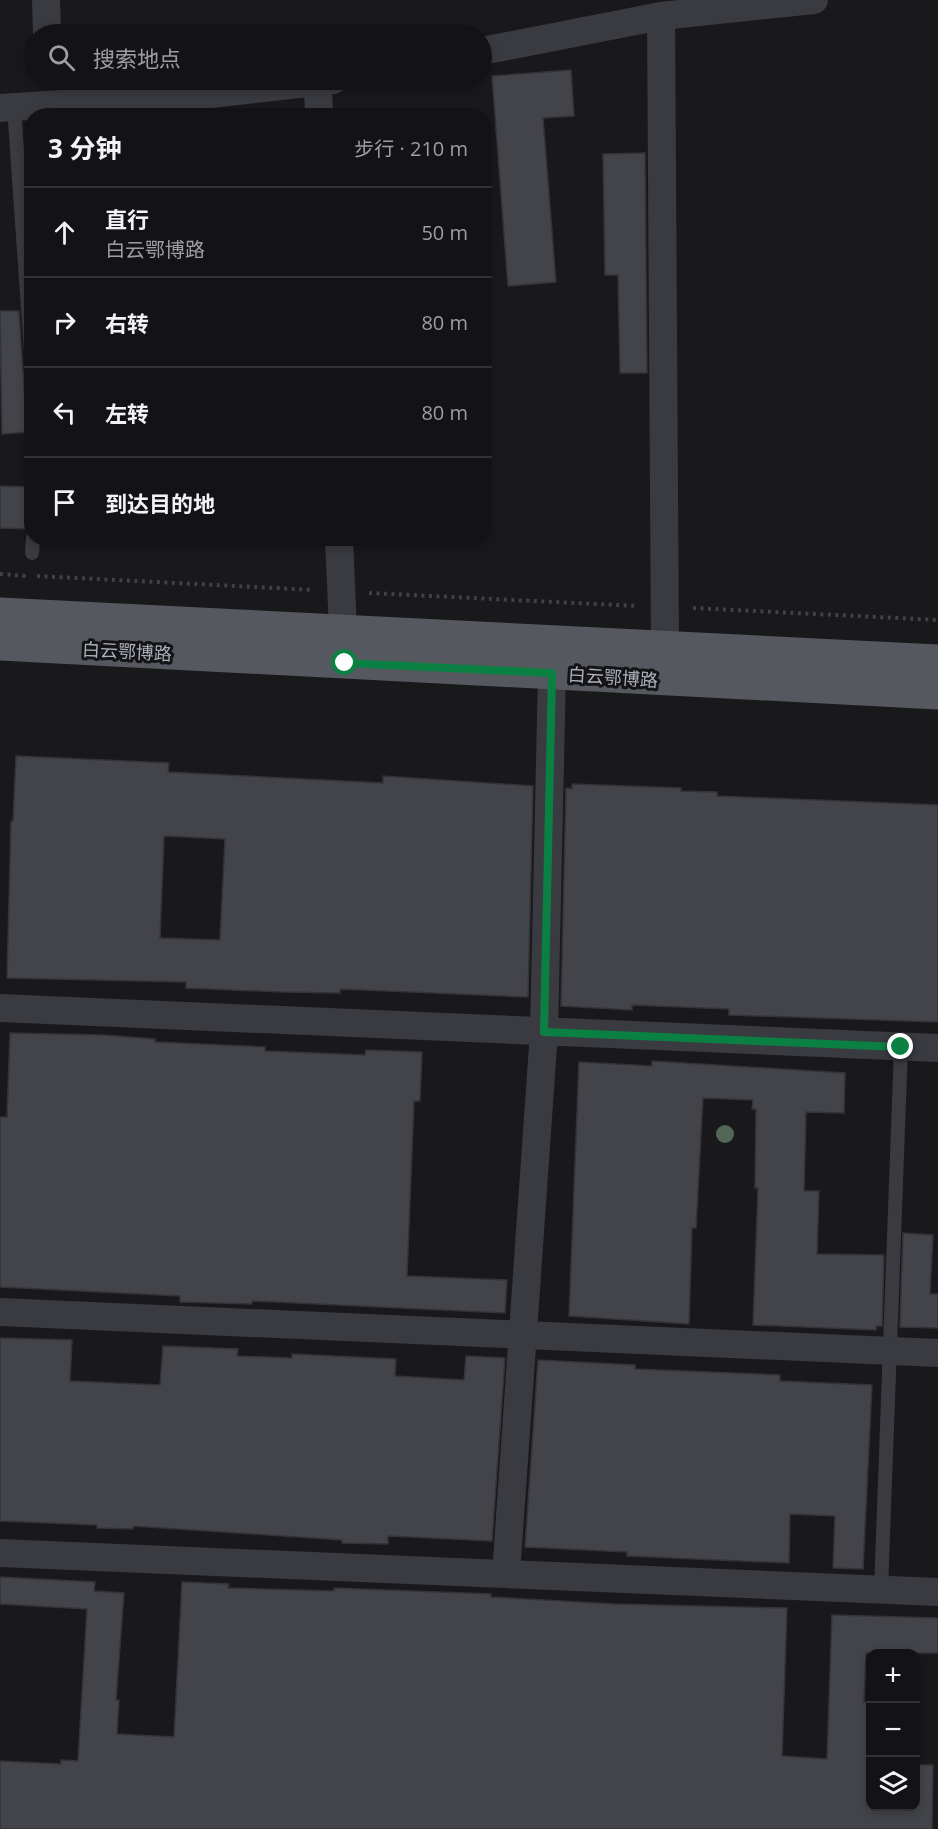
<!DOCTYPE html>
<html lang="zh">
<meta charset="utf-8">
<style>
:root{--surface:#131315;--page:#202022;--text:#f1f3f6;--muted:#9d9ea0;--line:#323234}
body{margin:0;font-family:"Open Sans","Noto Sans SC",sans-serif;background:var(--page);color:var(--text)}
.controls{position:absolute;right:18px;bottom:18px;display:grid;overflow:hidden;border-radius:12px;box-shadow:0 3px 9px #0003}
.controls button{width:54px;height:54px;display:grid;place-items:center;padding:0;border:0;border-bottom:2px solid var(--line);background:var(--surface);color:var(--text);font:30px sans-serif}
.stop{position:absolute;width:18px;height:18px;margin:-14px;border:4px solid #0b8043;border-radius:50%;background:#fff}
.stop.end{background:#0b8043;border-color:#fff;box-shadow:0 2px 6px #0008}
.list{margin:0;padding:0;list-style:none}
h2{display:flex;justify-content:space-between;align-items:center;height:78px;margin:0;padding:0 24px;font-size:26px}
h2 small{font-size:20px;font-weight:400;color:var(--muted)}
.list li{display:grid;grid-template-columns:39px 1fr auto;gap:18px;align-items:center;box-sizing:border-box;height:90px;padding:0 24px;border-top:2px solid var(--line)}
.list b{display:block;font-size:22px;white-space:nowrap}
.list p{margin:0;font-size:20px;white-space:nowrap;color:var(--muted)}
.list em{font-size:20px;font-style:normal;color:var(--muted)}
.icon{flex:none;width:33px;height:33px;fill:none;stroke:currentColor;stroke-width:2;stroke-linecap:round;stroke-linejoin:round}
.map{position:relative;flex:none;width:938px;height:1829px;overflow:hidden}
.search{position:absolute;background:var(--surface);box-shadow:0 3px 9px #0003;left:24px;top:24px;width:468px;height:66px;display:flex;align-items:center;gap:15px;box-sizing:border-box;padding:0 21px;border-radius:33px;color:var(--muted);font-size:22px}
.panel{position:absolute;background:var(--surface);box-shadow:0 3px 9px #0003;left:24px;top:108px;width:468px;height:438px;border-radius:24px}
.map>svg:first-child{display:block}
</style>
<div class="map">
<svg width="938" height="1829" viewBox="0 0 938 1829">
<rect width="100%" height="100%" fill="#19191c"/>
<path fill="#434449" stroke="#343338" stroke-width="1.5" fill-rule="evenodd" d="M 571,70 L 574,116 L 543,118 L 556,282 L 508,286 L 492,76 Z
M 645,153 L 647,373 L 620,373 L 618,275 L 605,275 L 603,154 Z
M 0,311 L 19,311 L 27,432 L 2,434 Z
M 0,486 L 29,487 L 26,529 L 0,528 Z
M 16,756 L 169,763 L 168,772 L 383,783 L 383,776 L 533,786 L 528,997 L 340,989 L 340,993 L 283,992 L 186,988 L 186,982 L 7,978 L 11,821 L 13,821 ZM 164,836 L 225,839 L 220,940 L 160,938 Z
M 572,784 L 681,788 L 681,791 L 717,792 L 717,796 L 938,805 L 938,1022 L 729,1015 L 729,1009 L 632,1005 L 632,1010 L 561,1006 L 566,788 L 572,789 Z
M 10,1033 L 103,1035 L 155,1039 L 155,1042 L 265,1047 L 265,1051 L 365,1055 L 366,1050 L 422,1052 L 420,1101 L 414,1101 L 407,1276 L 507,1280 L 505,1313 L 252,1301 L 252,1304 L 180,1302 L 180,1296 L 0,1287 L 0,1117 L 7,1117 Z
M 652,1061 L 845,1073 L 844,1113 L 806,1112 L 804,1191 L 819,1191 L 817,1254 L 884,1255 L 882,1326 L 876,1326 L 876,1330 L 753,1325 L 758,1188 L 755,1188 L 756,1109 L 752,1109 L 753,1100 L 703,1098 L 696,1228 L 692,1228 L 689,1324 L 569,1316 L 579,1062 L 652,1066 Z
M 903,1233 L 933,1235 L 930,1294 L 938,1294 L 938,1328 L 900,1327 Z
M 0,1338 L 72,1340 L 70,1381 L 160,1385 L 163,1346 L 238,1349 L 237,1356 L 292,1358 L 292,1354 L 396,1359 L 395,1376 L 464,1380 L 466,1356 L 505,1358 L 492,1541 L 388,1536 L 388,1544 L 342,1543 L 342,1540 L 133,1526 L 133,1529 L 97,1528 L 97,1525 L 0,1521 Z
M 538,1360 L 635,1365 L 635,1369 L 780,1375 L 780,1381 L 872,1385 L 863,1569 L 833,1568 L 835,1516 L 790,1514 L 789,1563 L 627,1556 L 627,1552 L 525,1547 Z
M 0,1577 L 95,1582 L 94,1591 L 124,1593 L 116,1700 L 119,1700 L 117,1734 L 174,1737 L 182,1582 L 229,1584 L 228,1588 L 334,1591 L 334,1588 L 491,1594 L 491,1597 L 614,1604 L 787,1608 L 782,1756 L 827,1759 L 832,1615 L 938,1618 L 938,1653 L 866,1653 L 864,1702 L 870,1703 L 870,1806 L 915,1806 L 915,1765 L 933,1765 L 932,1829 L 0,1829 L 0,1761 L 61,1764 L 61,1760 L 78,1761 L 87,1609 L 0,1604 Z"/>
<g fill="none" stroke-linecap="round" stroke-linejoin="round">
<path stroke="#404248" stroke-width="4" stroke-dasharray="3 4.5" stroke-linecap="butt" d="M 0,574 L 26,576
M 37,576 L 314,590
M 369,593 L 638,606
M 693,608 L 938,620"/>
<path stroke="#3a3b41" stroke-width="14" d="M 14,107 L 32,366
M 32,553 L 33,538
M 881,1590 L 901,1047"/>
<path stroke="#3a3b41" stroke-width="28" d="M 46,0 L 47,34
M 661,16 L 665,647
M 482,51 L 661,16 L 814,0
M 318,83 L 319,116
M 0,108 L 211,94 L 333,80
M 339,538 L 343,631
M 0,1008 L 938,1048
M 0,1312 L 938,1353
M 0,1553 L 938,1592
M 506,1574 L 544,1032 L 552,673"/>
<path stroke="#565860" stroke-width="33" d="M 0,614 L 938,661
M 0,644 L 938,693"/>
</g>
<circle fill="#536756" cx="725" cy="1134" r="9"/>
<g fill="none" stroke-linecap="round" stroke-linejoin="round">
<path stroke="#0b8043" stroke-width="8" d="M 345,663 L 552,673 L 544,1032 L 901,1047"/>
</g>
<g text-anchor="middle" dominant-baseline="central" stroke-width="6" stroke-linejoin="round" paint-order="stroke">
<g font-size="18" fill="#acb0bb" stroke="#141417">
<text transform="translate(127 651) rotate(3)">白云鄂博路</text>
<text transform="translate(613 677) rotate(4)">白云鄂博路</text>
</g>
</g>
</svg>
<div class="controls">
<button>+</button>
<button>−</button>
<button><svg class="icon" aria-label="layers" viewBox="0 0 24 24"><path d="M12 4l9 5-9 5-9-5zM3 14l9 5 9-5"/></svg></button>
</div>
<div class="stop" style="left:345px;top:663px"></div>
<div class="stop end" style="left:901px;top:1047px"></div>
<div class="search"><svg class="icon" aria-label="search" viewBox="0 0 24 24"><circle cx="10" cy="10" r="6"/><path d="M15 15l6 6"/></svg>搜索地点</div>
<section class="panel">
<h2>3 分钟<small>步行 · 210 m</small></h2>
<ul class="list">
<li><svg class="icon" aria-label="ahead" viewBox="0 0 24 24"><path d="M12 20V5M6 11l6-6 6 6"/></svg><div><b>直行</b><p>白云鄂博路</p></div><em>50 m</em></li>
<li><svg class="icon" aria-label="right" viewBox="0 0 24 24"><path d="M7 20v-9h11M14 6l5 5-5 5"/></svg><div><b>右转</b></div><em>80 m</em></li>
<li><svg class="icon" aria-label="left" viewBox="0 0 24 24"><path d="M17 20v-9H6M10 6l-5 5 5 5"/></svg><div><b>左转</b></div><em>80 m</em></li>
<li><svg class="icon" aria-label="arrive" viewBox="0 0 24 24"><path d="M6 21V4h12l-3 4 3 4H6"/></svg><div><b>到达目的地</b></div></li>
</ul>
</section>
</div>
